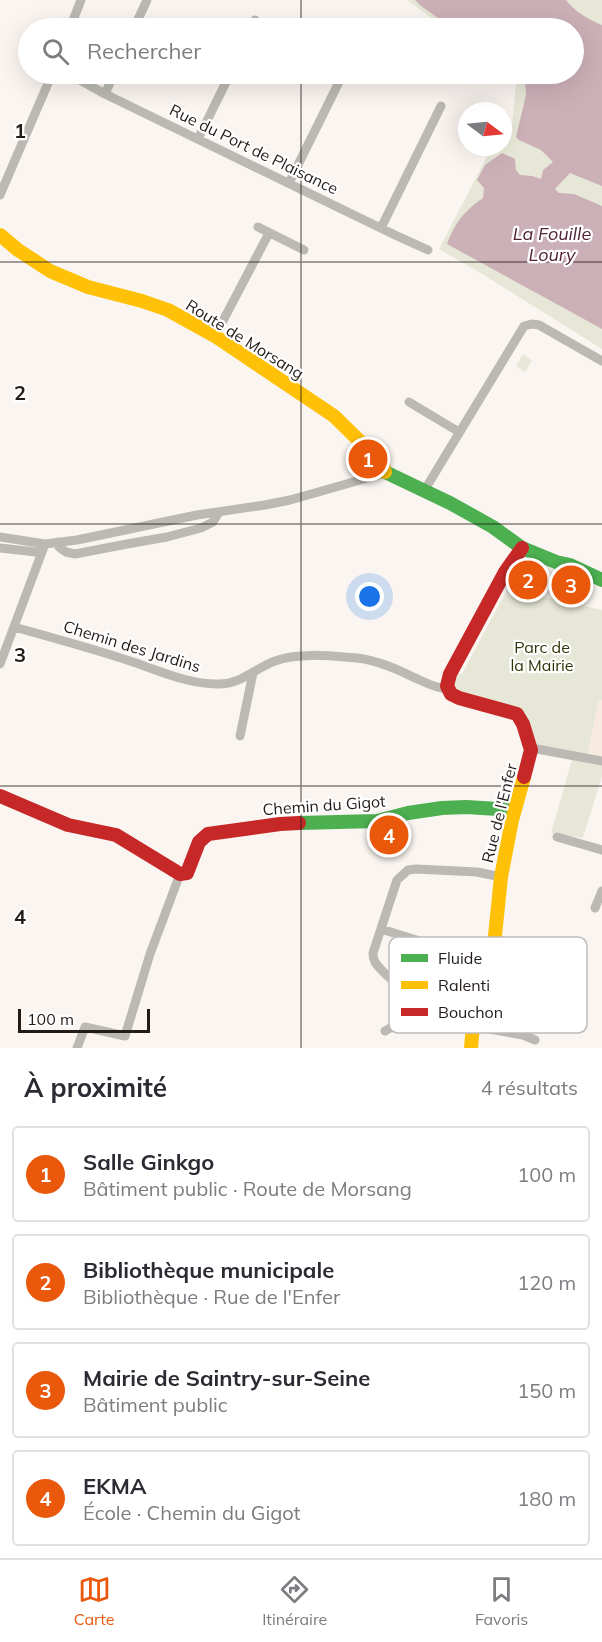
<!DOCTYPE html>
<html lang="fr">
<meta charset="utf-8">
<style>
:root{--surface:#fff;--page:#f2f2f3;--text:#2b2b33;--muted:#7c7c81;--line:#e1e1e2;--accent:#ea580c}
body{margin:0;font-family:Mulish,sans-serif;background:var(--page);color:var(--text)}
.compass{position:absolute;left:458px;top:102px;width:54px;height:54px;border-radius:50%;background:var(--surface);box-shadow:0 6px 24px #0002;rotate:106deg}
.scale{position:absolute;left:18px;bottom:15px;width:132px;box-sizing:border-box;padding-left:6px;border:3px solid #221c19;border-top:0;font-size:16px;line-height:21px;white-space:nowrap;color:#221c19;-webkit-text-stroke:4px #fff;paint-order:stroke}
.you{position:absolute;left:370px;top:597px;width:21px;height:21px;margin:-15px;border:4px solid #fff;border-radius:50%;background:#1a73e8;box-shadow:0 0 0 9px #1a73e833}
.badge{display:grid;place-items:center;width:39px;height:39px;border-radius:50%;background:var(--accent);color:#fff;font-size:20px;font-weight:700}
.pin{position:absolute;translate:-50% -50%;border:3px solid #fff;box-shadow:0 2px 6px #0006}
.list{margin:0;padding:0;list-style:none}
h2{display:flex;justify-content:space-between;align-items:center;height:78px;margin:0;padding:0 24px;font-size:26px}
h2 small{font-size:20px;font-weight:400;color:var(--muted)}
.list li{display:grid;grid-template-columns:39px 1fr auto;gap:18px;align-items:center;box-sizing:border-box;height:96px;margin:0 12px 12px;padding:0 12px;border:2px solid var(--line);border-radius:6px}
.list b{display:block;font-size:22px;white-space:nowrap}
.list p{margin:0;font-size:20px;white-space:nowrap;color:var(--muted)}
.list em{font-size:20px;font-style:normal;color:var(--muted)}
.icon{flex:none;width:33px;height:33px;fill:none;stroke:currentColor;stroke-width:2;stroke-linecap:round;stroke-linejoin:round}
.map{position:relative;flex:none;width:602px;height:1048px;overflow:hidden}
.search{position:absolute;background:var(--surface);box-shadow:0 6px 24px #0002;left:18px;right:18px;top:18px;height:66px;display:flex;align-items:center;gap:15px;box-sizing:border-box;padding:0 21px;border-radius:33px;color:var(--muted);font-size:22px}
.sheet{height:510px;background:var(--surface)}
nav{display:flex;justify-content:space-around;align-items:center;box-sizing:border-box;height:84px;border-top:2px solid var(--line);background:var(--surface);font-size:16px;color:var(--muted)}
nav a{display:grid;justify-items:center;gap:3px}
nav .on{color:var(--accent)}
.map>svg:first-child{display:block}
</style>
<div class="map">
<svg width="602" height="1048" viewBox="0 0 602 1048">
<rect width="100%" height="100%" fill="#faf5f1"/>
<path fill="#f8eae1" d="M 599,700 L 602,700 L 602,760 L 587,757 Z"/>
<path fill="#e7e7d7" d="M 407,0 L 602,0 L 602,349 L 479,272 L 439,249 L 492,147 L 503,147 L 503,134 L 511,137 L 516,83 L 504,74 L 574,74 L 574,28 L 445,28 Z
M 523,354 L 532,360 L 525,372 L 516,366 Z
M 508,588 L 602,610 L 602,700 L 599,700 L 587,757 L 534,746 L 524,712 L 452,689 L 455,674 L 462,674 Z
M 572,760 L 602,766 L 602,776 L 583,838 L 551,833 Z"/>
<path fill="#ccb0b8" d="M 415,0 L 566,0 C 574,11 589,20 602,25 L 602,186 L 570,173 L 555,189 L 559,193 L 574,194 L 602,206 L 602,329 L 447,244 C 455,223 464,211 483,198 L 484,188 L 477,180 L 485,165 L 502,153 L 515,159 L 516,170 L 520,175 L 532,176 L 541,179 L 543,170 L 553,162 L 541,150 L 519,140 L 516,137 L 526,95 L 525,81 L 519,74 L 574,74 L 574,28 L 452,28 L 421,6 Z"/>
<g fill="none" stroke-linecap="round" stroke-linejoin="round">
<path stroke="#bcb9b4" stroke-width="9" d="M 70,28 L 81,0
M 134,28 L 147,0
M 251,28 L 255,20
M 69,74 L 105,94 L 395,235 L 428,250
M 105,94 L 114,74
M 198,139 L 230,74
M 289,183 L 343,74
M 0,195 L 52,74
M 258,227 L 304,250
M 381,228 L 441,106
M 215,336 L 269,233
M 409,402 L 459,432
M 424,491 L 524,326 L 532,324 L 539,325 L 602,361
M 0,537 L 45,544 L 77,540 L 197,515 L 265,505 L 290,500 L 385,473
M 58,542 L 59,547 L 66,552 L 75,554 L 127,544 L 167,537 L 201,528 L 213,522 L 219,512
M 0,548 L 36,552 L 43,546
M 14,627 C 54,638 94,649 133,662 C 160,671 188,684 217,684 C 241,685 255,668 275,661 C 298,652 332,656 357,658 C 376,660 395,668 413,677 C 425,682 434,688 447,689
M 0,664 L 45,544
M 240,736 L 253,673
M 531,750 L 537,749 L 602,761
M 557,837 L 602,850
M 595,908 L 602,891
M 381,929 L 423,942
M 492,965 L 529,977
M 472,1026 L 523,1035 L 535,1040
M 385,1031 C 398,1024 398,1024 404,1011 C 415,990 384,978 375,962 C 374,960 373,955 373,953 L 397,880 L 408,870 L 416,869 L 477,872 L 501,877
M 77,1048 L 85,1027 L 125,1036 L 150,954 L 180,874"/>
<path stroke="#4caf50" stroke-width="14" d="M 385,472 L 450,503 L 493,527 L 522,548 L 556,562 L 570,565 L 602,580
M 299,823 L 377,821 L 408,813 L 442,808 L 466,807 L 514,810"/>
<path stroke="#ffc107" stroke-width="14" d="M 0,235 L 18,250 L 50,271 L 88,287 L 142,301 L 168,310 L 215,336 L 334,416 L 382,463 L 385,472
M 471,1048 L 474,1014 L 492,965 L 501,877 L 512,820 L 524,777"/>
<path stroke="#c62828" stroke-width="14" d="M 522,548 L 505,572 L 450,674 L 447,686 L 451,694 L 459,698 L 517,714 L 523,724 L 531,750 L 524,777
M 0,796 L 68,825 L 116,835 L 180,874 L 187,873 L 199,842 L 208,834 L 280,824 L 299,823"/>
</g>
<path fill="none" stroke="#221c19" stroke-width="1.5" stroke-opacity="0.55" d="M 301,0 L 301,28M 301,74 L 301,1048M 0,262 L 602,262M 0,524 L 602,524M 0,786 L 602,786"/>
<g text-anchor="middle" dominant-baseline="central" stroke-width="4.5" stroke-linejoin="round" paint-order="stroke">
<g font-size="16" fill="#221c19" stroke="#fff">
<text transform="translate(254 149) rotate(26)">Rue du Port de Plaisance</text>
<text transform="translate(245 339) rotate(32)">Route de Morsang</text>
<text transform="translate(132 646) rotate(17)">Chemin des Jardins</text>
<text transform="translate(324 805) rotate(-4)">Chemin du Gigot</text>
<text transform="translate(499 813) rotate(-76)">Rue de l'Enfer</text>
</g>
<g font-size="16" fill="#323407" stroke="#fff">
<text x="542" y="647">Parc de<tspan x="542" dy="18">la Mairie</tspan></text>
</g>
<g font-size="18" font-style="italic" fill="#532137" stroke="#fff">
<text x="552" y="233">La Fouille<tspan x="552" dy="21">Loury</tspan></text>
</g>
</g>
<rect x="389" y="937" width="198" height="96" rx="9" fill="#fff" stroke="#bdbbba" stroke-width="1.5"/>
<rect x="401" y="954" width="27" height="8" fill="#4caf50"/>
<rect x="401" y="981" width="27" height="8" fill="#ffc107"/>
<rect x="401" y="1008" width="27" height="8" fill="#c62828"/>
<g font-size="16" fill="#221c19">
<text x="438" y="964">Fluide</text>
<text x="438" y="991">Ralenti</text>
<text x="438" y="1018">Bouchon</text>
</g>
<g font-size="20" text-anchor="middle" font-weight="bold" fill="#221c19" stroke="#fff" stroke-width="4.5" stroke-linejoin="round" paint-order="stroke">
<text x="20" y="138">1</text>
<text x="20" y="400">2</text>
<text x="20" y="662">3</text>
<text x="20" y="924">4</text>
</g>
</svg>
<svg class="compass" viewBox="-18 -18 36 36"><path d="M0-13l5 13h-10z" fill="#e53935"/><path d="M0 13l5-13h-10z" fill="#7c7c81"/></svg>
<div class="scale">100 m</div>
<div class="you"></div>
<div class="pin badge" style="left:368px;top:459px">1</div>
<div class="pin badge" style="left:528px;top:580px">2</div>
<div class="pin badge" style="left:571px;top:585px">3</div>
<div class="pin badge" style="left:389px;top:835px">4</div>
<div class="search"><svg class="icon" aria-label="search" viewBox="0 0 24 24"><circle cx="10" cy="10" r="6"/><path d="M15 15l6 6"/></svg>Rechercher</div>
</div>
<section class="sheet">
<h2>À proximité<small>4 résultats</small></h2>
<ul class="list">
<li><span class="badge">1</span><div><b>Salle Ginkgo</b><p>Bâtiment public · Route de Morsang</p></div><em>100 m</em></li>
<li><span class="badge">2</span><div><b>Bibliothèque municipale</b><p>Bibliothèque · Rue de l'Enfer</p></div><em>120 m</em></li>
<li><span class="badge">3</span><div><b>Mairie de Saintry-sur-Seine</b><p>Bâtiment public</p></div><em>150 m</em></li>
<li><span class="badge">4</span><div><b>EKMA</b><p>École · Chemin du Gigot</p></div><em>180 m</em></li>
</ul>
</section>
<nav>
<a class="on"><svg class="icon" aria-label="map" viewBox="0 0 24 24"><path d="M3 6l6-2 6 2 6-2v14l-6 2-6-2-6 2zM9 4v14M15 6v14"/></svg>Carte</a>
<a><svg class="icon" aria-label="directions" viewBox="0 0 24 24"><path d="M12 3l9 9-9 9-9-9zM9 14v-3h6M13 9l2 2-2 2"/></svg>Itinéraire</a>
<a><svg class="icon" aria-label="saved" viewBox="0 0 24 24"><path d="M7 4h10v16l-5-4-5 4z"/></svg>Favoris</a>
</nav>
